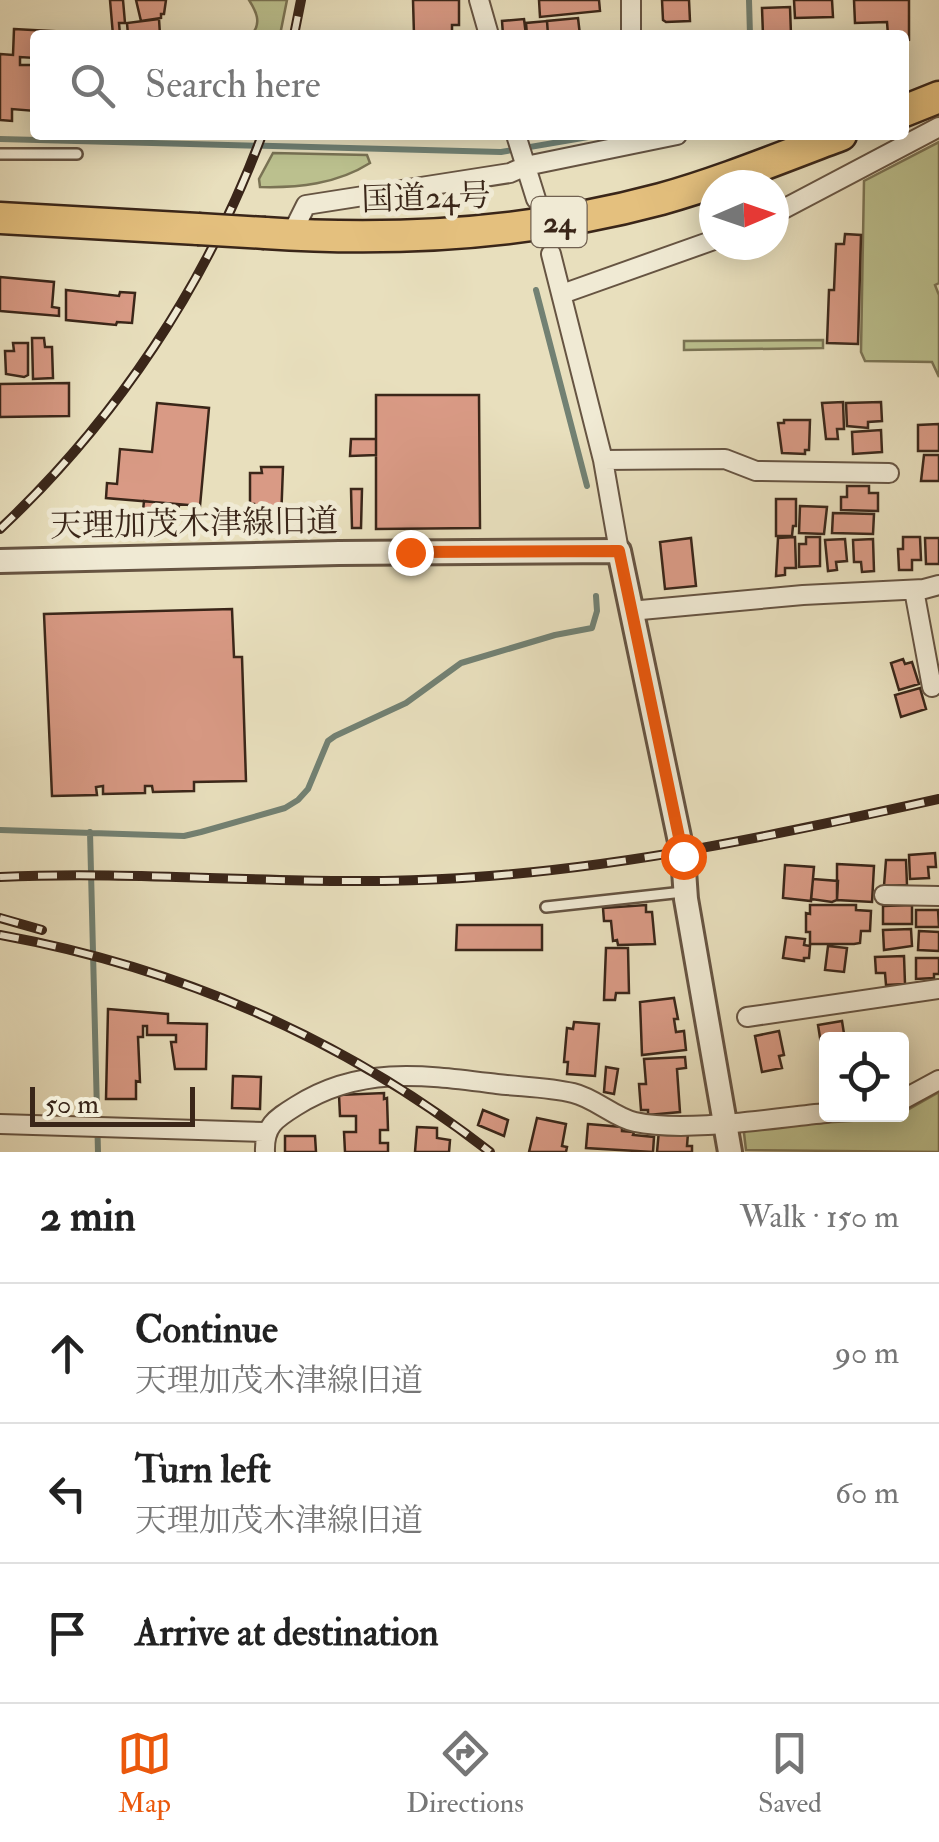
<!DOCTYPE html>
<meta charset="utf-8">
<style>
:root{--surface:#fff;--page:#f6f6f6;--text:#222;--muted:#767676;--line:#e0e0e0;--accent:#ea580c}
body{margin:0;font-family:"IM FELL Double Pica","Noto Serif JP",serif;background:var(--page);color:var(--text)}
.controls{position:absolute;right:30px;bottom:30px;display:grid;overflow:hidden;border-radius:10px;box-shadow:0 5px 25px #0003}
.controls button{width:90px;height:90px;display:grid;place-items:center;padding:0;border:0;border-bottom:2px solid var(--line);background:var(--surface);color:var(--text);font:50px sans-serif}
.compass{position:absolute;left:699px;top:170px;width:90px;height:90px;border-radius:50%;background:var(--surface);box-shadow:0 5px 25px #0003;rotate:88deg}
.scale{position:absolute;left:30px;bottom:25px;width:165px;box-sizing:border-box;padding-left:10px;border:5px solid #3a2619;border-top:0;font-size:28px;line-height:35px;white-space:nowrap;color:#3a2619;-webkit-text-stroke:8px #f0ead4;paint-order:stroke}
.stop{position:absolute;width:30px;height:30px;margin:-22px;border:8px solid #ea580c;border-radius:50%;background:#fff}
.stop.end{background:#ea580c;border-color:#fff;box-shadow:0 2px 10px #0008}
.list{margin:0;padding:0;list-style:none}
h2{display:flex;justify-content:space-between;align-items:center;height:130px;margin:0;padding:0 40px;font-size:42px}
h2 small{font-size:32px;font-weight:400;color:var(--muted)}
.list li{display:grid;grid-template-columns:65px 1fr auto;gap:30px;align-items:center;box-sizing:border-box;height:140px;padding:0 40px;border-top:2px solid var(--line)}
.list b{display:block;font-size:38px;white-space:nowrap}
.list p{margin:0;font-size:32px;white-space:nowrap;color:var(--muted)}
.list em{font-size:32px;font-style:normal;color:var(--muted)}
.icon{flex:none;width:55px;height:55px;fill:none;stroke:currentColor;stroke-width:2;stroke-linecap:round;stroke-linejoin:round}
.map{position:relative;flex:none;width:939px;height:1152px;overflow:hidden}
.search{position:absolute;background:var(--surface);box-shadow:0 5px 25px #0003;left:30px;right:30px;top:30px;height:110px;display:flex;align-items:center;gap:25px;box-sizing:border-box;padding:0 35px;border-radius:10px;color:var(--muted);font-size:38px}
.sheet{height:550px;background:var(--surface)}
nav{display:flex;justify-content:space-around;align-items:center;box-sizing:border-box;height:140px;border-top:2px solid var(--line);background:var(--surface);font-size:28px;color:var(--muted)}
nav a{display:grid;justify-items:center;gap:5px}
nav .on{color:var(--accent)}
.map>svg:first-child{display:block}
</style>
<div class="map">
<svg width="939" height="1152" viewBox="0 0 939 1152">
<rect width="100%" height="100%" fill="#e8dfbd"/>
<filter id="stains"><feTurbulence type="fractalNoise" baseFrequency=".002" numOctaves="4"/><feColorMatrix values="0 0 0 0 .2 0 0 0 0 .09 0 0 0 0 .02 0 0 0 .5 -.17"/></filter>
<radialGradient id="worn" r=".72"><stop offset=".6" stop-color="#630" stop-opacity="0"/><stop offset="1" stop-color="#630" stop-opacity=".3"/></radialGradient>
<path fill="#bbc08e" stroke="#7a7354" stroke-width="2.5" d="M 249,0 L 287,0 L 280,35 L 239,35 L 252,34 C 262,23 256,11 249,0 Z
M 939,142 L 939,283 L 935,285 L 939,295 L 939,377 L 932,362 L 865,361 L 861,352 L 864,181 Z
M 273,153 L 367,155 L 370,163 C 337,184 298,188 260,187 L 259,179 Z
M 823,340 L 823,348 L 684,350 L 684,341 Z
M 939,1092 L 939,1152 L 746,1150 L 744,1133 L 748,1128 L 893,1118 Z"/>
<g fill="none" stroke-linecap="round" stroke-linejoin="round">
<path stroke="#728173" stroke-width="6" d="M 749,0 L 750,35
M 0,139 L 501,152 L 600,135
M 536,290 L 587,486
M 0,830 L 184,836 L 201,832 L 285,808 L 298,800 L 308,789 L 328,741 L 335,736 L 406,703 L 461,663 L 555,635 L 592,628 L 597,611 L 596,596
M 90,832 L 98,1152"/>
</g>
<path fill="#d99a85" stroke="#3a2619" stroke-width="2.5" d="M 110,0 L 123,0 L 125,23 L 119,23 L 120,35 L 113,35 Z
M 136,0 L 166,0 L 164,14 L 161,14 L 161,18 L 141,21 Z
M 413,0 L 459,0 L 459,25 L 452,25 L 452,35 L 414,35 Z
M 539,0 L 599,0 L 600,11 L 540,17 Z
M 662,0 L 689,0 L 690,21 L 666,22 L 663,20 Z
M 794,0 L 832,0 L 833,17 L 795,18 Z
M 854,0 L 909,0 L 909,40 L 904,42 L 904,35 L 888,35 L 887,22 L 855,23 Z
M 790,7 L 791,35 L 763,35 L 762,8 Z
M 578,18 L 580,35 L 548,35 L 547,21 Z
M 159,19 L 160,35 L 128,35 L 127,23 Z
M 524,19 L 526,35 L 503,35 L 502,21 Z
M 547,21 L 548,35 L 527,35 L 526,23 Z
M 14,29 L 69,32 L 69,35 L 35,35 L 35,58 L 20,57 L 20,65 L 35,65 L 35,111 L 12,109 L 12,121 L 0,120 L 0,54 L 13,55 Z
M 305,135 L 446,135 L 446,138 Z
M 845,234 L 861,235 L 858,344 L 827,343 L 829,290 L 834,290 L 836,244 L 844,244 Z
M 0,277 L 54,282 L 52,307 L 59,308 L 59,316 L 0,311 Z
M 66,290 L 119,296 L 120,292 L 135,293 L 132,323 L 117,322 L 116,325 L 66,320 Z
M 32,338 L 44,338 L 45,347 L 52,347 L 53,378 L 33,379 Z
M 13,343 L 28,343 L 28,375 L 24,377 L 6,374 L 5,351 L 14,351 Z
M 69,383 L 69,416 L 0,417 L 0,384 Z
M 376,395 L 479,395 L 480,528 L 376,529 Z
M 843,402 L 844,429 L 837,429 L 838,439 L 826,439 L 822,403 Z
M 881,402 L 882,421 L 868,422 L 868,428 L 847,426 L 846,403 Z
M 157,403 L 209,408 L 200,506 L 106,498 L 107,483 L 117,484 L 120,449 L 152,452 Z
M 784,420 L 810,420 L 809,450 L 805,450 L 805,454 L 782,453 L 778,423 L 784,423 Z
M 939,424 L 939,451 L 918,451 L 918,425 Z
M 881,430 L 882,452 L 853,454 L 852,432 Z
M 351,439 L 376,439 L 376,455 L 350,456 Z
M 924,455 L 939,455 L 939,481 L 921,481 Z
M 261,467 L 283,467 L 281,521 L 258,522 L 258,509 L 254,510 L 254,504 L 250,504 L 250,473 L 262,473 Z
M 847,486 L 869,486 L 869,493 L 878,493 L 878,511 L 841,510 L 841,497 L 847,497 Z
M 351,489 L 362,489 L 361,528 L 352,528 Z
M 776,499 L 796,499 L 796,526 L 793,526 L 792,536 L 776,536 Z
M 144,501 L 179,505 L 178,514 L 143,511 Z
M 800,506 L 827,507 L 824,534 L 799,533 Z
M 833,513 L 874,514 L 873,534 L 832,533 Z
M 795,537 L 796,568 L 785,568 L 785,575 L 776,576 L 778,538 Z
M 806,537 L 820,537 L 820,566 L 799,567 L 799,544 L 806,544 Z
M 903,537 L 920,537 L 921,560 L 912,560 L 912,570 L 899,570 L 898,549 L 903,549 Z
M 691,538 L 696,586 L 665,589 L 660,542 Z
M 925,538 L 939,538 L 939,564 L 926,564 Z
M 845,539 L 847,561 L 836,562 L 837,570 L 828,571 L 825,540 Z
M 873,539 L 874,571 L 862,572 L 861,562 L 854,562 L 853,540 Z
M 232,609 L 234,657 L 242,657 L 246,781 L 194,782 L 194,791 L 153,792 L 152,786 L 145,786 L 145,793 L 103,794 L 103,786 L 96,787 L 97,795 L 52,796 L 44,614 Z
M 903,659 L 905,664 L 912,662 L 919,684 L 899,690 L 891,663 Z
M 920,688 L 926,709 L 901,717 L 895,695 Z
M 935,853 L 936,867 L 928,867 L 929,878 L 910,879 L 909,855 Z
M 886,860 L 906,860 L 907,885 L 884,886 Z
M 837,864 L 874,866 L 872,902 L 837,900 Z
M 785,865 L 814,867 L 811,901 L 783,898 Z
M 813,879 L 838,881 L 837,900 L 832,902 L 811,899 Z
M 646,905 L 646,912 L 652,912 L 655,944 L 618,945 L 617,940 L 613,941 L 611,921 L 604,921 L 603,908 Z
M 810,905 L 856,905 L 856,910 L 871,911 L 870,931 L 861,931 L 860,943 L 854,944 L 810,944 L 810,932 L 806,932 L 806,913 L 810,914 Z
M 912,905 L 912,924 L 883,924 L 883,906 Z
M 916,910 L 938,910 L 939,927 L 916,927 Z
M 457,925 L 542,925 L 542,950 L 456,950 Z
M 911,929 L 912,946 L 884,950 L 883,930 Z
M 919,931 L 939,932 L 939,951 L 918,950 Z
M 786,937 L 805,939 L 804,945 L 810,946 L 809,958 L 804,958 L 804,961 L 783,958 Z
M 828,946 L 847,948 L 844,972 L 825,970 Z
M 606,948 L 628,948 L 629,993 L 616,993 L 615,1000 L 604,1000 Z
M 904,956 L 905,984 L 886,985 L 885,973 L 876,973 L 875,957 Z
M 916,958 L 939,958 L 939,974 L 934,974 L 934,978 L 916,979 Z
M 674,998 L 678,1019 L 674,1019 L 676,1032 L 684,1031 L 686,1050 L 642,1055 L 640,1002 Z
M 108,1009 L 168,1014 L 168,1023 L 207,1024 L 206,1069 L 175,1069 L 171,1042 L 176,1042 L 176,1035 L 147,1035 L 147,1026 L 143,1026 L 143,1037 L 138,1037 L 140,1082 L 136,1081 L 136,1099 L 106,1099 Z
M 842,1021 L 845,1040 L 826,1040 L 826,1075 L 818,1025 Z
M 574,1022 L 599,1024 L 595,1076 L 567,1074 L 568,1062 L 564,1062 L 567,1028 L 573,1029 Z
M 779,1031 L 784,1055 L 779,1056 L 782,1068 L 762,1072 L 755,1036 Z
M 685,1057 L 686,1068 L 677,1069 L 680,1112 L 648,1115 L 648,1110 L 641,1110 L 639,1084 L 646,1084 L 644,1059 Z
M 606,1067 L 618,1069 L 614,1094 L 604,1092 Z
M 233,1076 L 261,1077 L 260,1109 L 232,1108 Z
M 384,1093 L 384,1099 L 387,1098 L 388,1130 L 380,1130 L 380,1143 L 388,1143 L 388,1152 L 345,1152 L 344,1132 L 356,1132 L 356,1116 L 340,1116 L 339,1095 Z
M 483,1110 L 508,1120 L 504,1136 L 478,1125 Z
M 537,1118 L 566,1124 L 562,1146 L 567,1147 L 566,1152 L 529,1152 Z
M 588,1124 L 622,1127 L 622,1131 L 634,1132 L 633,1135 L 654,1137 L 653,1152 L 586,1148 Z
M 417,1127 L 437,1128 L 437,1138 L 450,1140 L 449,1152 L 415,1152 Z
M 659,1130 L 688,1133 L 687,1146 L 692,1146 L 692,1152 L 657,1152 Z
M 285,1136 L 315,1136 L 316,1152 L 285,1152 Z"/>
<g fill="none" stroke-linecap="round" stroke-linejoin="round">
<defs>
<path id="service" d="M 0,154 L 77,154
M 546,907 L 683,892"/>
<path id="minor" d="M 479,0 L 489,35
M 631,0 L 631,35
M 516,135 L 536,199
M 774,214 L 939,127
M 291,235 L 306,205 L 510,173 L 526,166 L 677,135
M 551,254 L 603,460 L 619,551
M 562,294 L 714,240
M 603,460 L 725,459 L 756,471 L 889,473
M 914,590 L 932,687
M 630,611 L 803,595 L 924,589 L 939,585
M 884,895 L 939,896
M 747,1017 L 939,989
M 902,1100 L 939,1080
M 0,1124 L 264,1132
M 265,1152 C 264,1126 275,1119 296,1106 C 360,1065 425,1075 497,1084 C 522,1087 548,1087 573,1093 C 595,1098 615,1118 635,1122 C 686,1133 773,1118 826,1113"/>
<path id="tertiary" d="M 0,561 L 339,553 L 619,551 L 683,856 L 686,899 L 730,1152"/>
<path id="trunk" d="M 904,111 L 939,97
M 0,218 L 198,229
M 265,233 C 399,242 531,234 661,199 C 722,182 782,157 841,135"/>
</defs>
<use href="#service" stroke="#665442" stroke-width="14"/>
<use href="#minor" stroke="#665442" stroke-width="22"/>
<use href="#tertiary" stroke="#665442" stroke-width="28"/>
<use href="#trunk" stroke="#3a2619" stroke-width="35"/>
<use href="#service" stroke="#f0ead4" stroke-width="9"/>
<use href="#minor" stroke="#f0ead4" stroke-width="18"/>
<use href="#tertiary" stroke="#f0ead4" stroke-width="22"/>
<use href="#trunk" stroke="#e4c07e" stroke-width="30"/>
<defs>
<path id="rail" d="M 294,35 L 301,0
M 0,529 C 116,420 206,285 262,135
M 0,877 C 154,870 308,888 462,878 C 624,868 781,834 939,799
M 0,918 L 42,930
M 0,935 C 181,968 345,1039 490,1152"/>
</defs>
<use href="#rail" stroke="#3a2619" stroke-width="10"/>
<use href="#rail" stroke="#f0ead4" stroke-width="6" stroke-dasharray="19" stroke-linecap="butt"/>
<defs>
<path id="trunk-bridge" d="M 198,229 L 265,233"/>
</defs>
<use href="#trunk-bridge" stroke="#3a2619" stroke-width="35" stroke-linecap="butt"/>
<use href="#trunk-bridge" stroke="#e4c07e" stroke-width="30"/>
</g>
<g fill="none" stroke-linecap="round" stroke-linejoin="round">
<path stroke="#ea580c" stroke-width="12" d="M 410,552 L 619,551 L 683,856"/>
</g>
<g text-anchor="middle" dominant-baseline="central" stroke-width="10" stroke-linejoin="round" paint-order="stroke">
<rect fill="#f0ead4" stroke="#716151" stroke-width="2.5" x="531.5" y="197" width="55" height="50" rx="8"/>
<g font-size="30" font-weight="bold" fill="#3a2619">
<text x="559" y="222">24</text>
</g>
<g font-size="32" fill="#3a2619" stroke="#f0ead4">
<text transform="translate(426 198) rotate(-2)">国道24号</text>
<text transform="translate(194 524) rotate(-1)">天理加茂木津線旧道</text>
</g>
</g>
<rect width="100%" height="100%" filter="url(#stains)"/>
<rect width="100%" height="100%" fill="url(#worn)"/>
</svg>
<div class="controls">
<button><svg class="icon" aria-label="locate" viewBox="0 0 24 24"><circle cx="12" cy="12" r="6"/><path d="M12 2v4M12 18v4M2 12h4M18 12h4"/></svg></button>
</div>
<svg class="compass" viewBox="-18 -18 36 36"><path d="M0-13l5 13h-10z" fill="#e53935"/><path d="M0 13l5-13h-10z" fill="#767676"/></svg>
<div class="scale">50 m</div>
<div class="stop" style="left:683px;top:856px"></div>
<div class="stop end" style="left:410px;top:552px"></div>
<div class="search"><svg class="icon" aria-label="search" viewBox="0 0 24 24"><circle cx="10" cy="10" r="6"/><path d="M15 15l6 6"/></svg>Search here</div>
</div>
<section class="sheet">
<h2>2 min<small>Walk · 150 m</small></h2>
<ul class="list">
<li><svg class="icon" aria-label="ahead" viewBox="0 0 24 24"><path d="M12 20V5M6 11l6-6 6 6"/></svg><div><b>Continue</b><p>天理加茂木津線旧道</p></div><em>90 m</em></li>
<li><svg class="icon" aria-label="left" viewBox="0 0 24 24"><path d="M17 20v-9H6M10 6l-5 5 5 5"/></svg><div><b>Turn left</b><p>天理加茂木津線旧道</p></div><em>60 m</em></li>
<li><svg class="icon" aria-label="arrive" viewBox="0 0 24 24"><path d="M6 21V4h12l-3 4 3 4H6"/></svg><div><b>Arrive at destination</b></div></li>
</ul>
</section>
<nav>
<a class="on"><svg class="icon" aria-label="map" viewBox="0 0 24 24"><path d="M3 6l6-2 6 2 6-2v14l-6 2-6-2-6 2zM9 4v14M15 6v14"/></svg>Map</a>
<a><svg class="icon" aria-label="directions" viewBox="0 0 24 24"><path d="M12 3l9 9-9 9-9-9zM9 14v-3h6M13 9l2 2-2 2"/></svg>Directions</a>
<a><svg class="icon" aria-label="saved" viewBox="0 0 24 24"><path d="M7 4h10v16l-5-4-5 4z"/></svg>Saved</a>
</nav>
